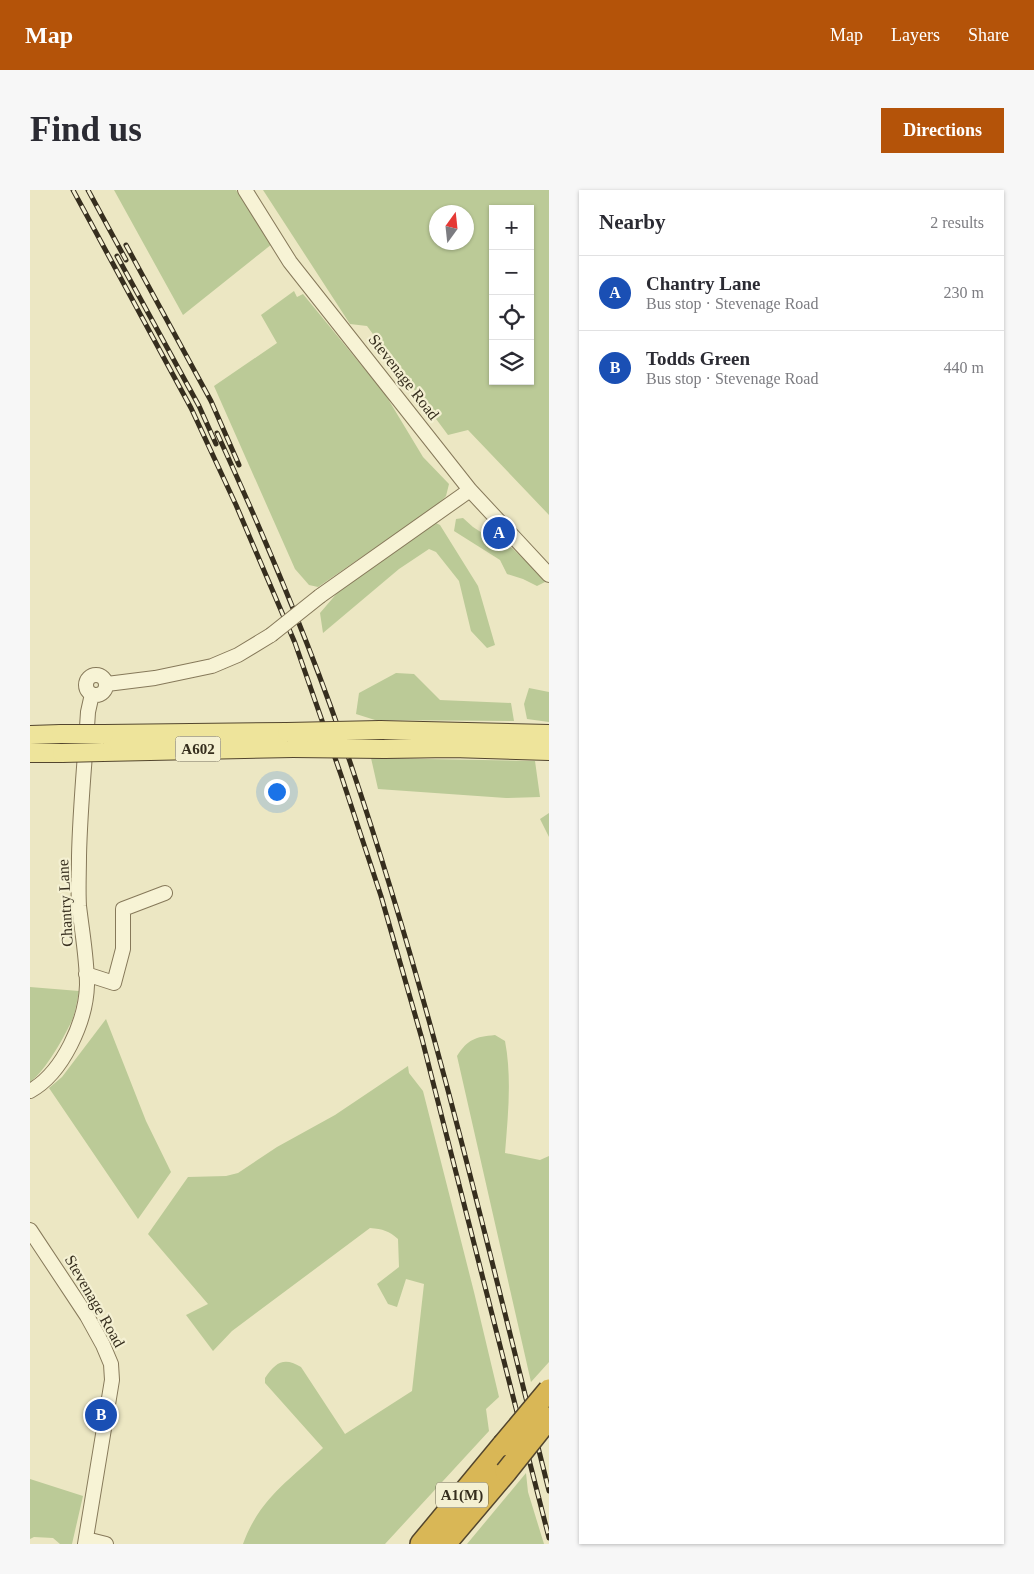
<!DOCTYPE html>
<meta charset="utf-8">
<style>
:root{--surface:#fff;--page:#f7f7f7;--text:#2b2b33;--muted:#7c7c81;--line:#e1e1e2;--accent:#b45309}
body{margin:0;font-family:"Times New Roman",serif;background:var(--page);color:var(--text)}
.controls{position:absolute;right:15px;top:15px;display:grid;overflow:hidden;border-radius:0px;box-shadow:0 1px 4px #0004}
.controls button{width:45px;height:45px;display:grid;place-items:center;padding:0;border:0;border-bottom:1px solid var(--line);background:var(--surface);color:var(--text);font:25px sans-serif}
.compass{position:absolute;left:399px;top:15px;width:45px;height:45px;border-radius:50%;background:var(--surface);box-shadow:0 1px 4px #0004;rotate:15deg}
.you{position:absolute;left:246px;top:601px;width:18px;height:18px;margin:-12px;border:4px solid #fff;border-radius:50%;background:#1a73e8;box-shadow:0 0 0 8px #1a73e833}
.badge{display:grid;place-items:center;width:32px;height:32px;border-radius:50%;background:var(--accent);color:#fff;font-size:16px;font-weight:700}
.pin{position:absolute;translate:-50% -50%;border:2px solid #fff;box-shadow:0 1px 5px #0006}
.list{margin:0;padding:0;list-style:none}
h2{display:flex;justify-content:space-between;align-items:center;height:65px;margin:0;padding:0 20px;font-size:21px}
h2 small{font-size:16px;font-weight:400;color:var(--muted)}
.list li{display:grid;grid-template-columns:32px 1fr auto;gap:15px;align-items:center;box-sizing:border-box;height:75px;padding:0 20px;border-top:1px solid var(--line)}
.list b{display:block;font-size:19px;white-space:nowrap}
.list p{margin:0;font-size:16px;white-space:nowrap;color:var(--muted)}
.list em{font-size:16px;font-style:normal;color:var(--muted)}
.icon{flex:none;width:28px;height:28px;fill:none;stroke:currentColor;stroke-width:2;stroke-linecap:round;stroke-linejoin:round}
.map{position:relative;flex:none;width:519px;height:1354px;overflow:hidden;border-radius:0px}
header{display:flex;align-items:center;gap:30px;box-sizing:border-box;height:70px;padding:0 25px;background:var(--accent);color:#fff}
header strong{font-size:24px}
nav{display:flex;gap:28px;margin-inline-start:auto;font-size:18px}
.intro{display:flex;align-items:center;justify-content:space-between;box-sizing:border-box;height:120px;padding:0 30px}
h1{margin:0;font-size:35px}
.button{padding:12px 22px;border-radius:0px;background:var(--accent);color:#fff;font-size:18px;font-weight:700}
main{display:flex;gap:30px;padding:0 30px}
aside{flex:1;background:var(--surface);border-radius:0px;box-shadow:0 1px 4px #0004}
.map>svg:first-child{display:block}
</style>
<header>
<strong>Map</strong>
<nav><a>Map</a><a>Layers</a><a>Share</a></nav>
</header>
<div class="intro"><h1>Find us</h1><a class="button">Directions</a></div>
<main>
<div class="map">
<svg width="519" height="1354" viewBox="0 0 519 1354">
<rect width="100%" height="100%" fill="#ece7c3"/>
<path fill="#bbca97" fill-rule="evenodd" d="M 84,0 L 206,0 L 242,54 L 153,125 Z
M 233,0 L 519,0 L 519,325 L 438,240 L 418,245 L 337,136 L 320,134 ZM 463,19 L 500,19 L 500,191 L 463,191 ZM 407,22 L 437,22 L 437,52 L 407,52 Z
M 264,101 L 267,107 L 273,104 L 355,204 L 393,267 L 419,294 L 416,306 L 409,314 L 288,397 L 279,395 L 265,379 L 184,196 L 247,153 L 231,125 Z
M 433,328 L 443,337 L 466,352 L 482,358 L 517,391 L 507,396 L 493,389 L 477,384 L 470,370 L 424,341 L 426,329 Z
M 406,333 L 410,335 L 448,396 L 465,455 L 457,458 L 441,441 L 429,391 L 406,362 L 399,359 L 369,379 L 293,443 L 290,423 L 314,395 Z
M 366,483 L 384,484 L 410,510 L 481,513 L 484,531 L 345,530 L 326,524 L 329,503 Z
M 499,498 L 519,502 L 519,532 L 497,529 L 494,514 Z
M 341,568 L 505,571 L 510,607 L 476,608 L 348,599 Z
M 519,623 L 519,647 L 510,629 Z
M 0,797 L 49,801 C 47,810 46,819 43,828 C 36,844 15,882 0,892 Z
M 76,829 L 116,931 L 141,982 L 108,1029 L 19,898 L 32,887 Z
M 465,845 L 475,851 C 482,888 478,925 475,963 L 510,970 L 519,966 L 519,1172 L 501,1192 L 427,866 C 438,849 445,847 465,845 Z
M 378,876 L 379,883 L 393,901 L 444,1102 L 469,1207 L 456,1219 L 459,1241 L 355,1354 L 213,1354 C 229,1309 260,1290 293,1258 L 235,1193 L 235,1188 C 246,1172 254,1167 271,1177 L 315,1244 L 382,1201 L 394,1094 L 376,1089 L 367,1117 L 358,1114 L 347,1094 L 369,1077 L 368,1049 C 359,1041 353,1039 340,1038 L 202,1141 L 183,1161 L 156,1125 L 178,1114 L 118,1044 L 158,987 L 196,986 L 208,983 L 247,957 L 305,925 Z
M 496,1283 L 498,1302 L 514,1354 L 437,1354 Z
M 0,1289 L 53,1306 L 42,1354 L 30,1354 L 23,1348 L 4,1347 L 0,1349 Z"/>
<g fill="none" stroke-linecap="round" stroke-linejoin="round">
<defs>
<path id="minor" d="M 215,0 L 260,72 L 440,300 L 519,385
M 290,406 L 440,300
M56 495a10 10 0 1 1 20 0a10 10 0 1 1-20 0Z
M 77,494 L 125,488 L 182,476 L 208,465 L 241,445
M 56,784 L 84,793 L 93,759 L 93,719 L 135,703
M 0,901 C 33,883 56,831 57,795 C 57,768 52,742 49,716 C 48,699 49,682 49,666 C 50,618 55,570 58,522 L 62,504
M 0,1040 L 57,1126 L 73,1155 L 81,1174 L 82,1190 L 55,1354
M 56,1349 L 76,1354"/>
<path id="major" d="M 350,540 L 519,544
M 74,544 L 257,542
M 0,545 L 31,544
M 354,559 L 422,558 L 519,561
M 73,562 L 263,558
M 0,563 L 32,563"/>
<path id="highway" d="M 391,1354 L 473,1255
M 415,1354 L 476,1282"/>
</defs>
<use href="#minor" stroke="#86795a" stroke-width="16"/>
<use href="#major" stroke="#53462e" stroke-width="20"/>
<use href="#highway" stroke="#53462e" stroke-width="24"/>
<use href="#minor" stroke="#f7f3d5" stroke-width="14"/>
<use href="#major" stroke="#eee49b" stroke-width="18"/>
<use href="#highway" stroke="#d9b756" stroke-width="21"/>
<defs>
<path id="rail" d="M 43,0 L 161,218 L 206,315 L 265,453 L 311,585 L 351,706 L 392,849 L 519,1348
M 58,0 L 96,70
M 96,55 L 181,211 L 209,275
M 87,66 L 169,216 L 186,254
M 187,243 C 238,354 286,468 324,584 C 403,819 459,1061 519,1301"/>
</defs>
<use href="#rail" stroke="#362e1e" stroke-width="5"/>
<use href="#rail" stroke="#f4f0d2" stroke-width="3" stroke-dasharray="9" stroke-linecap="butt"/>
<defs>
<path id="minor-bridge" d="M 241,445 L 290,406"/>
<path id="major-bridge" d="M 257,542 L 350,540
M 31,544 L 74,544
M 263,558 L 354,559
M 32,563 L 73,562"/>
<path id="highway-bridge" d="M 473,1255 L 519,1200
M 476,1282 L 519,1228"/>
</defs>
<use href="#minor-bridge" stroke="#86795a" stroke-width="16" stroke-linecap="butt"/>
<use href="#major-bridge" stroke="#53462e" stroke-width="20" stroke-linecap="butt"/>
<use href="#highway-bridge" stroke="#53462e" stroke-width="24" stroke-linecap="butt"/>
<use href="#minor-bridge" stroke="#f7f3d5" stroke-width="14"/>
<use href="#major-bridge" stroke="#eee49b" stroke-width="18"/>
<use href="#highway-bridge" stroke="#d9b756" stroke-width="21"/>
</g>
<g text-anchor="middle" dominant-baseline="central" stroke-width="4.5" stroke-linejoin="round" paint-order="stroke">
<g fill="#f4f0d2" stroke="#6f6854" stroke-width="1">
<rect x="145.5" y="546.5" width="45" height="25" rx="4"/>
<rect x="406" y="1292.5" width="52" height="25" rx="4"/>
</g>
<g font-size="15" font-weight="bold" fill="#362e1e">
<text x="168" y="559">A602</text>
<text x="432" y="1305">A1(M)</text>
</g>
<g font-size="16" fill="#362e1e" stroke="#f4f0d2">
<text transform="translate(374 187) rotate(52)">Stevenage Road</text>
<text transform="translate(35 713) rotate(-93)">Chantry Lane</text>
<text transform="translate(65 1111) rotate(60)">Stevenage Road</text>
</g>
</g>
</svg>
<div class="controls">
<button>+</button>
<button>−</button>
<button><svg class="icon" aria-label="locate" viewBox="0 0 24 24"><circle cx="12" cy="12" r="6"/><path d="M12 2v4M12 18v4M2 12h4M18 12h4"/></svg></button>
<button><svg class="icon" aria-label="layers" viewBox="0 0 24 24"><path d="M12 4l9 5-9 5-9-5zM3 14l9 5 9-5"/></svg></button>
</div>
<svg class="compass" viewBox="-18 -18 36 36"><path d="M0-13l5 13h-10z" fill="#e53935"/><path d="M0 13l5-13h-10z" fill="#7c7c81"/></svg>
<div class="you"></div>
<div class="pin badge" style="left:469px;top:343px;background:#1a4fb4">A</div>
<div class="pin badge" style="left:71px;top:1225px;background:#1a4fb4">B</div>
</div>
<aside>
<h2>Nearby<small>2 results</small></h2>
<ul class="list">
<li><span class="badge" style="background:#1a4fb4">A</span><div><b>Chantry Lane</b><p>Bus stop · Stevenage Road</p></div><em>230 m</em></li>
<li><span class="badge" style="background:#1a4fb4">B</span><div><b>Todds Green</b><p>Bus stop · Stevenage Road</p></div><em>440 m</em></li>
</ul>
</aside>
</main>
